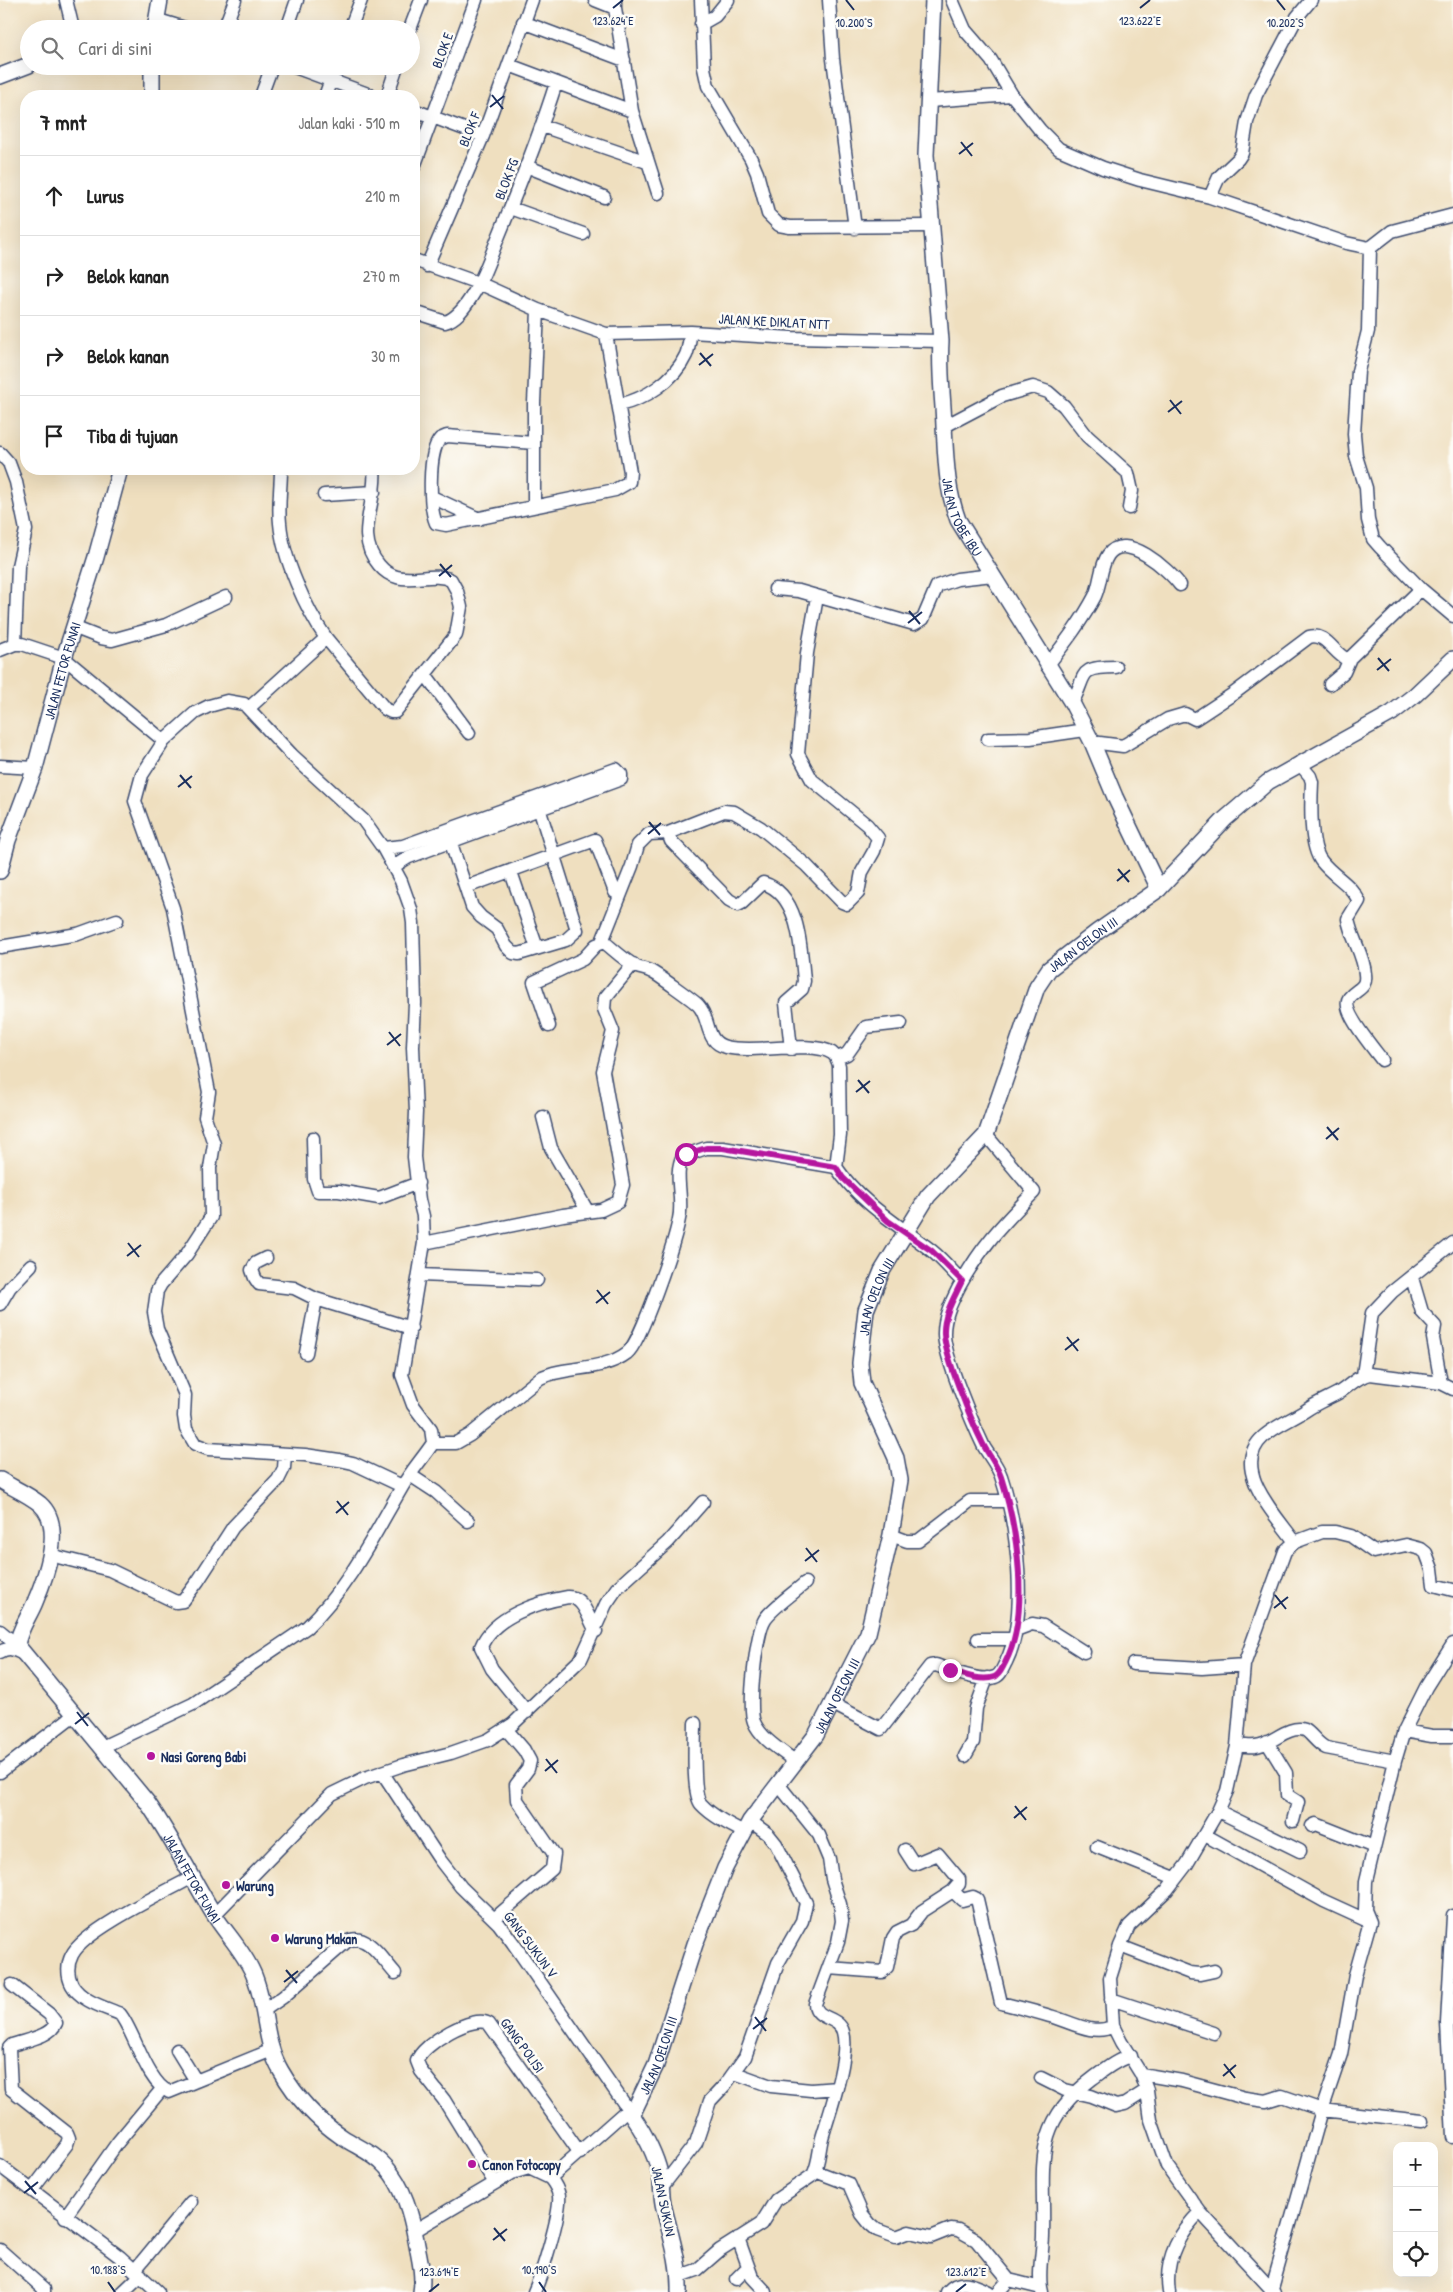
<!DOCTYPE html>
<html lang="id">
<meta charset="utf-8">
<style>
:root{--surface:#fff;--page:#f6f6f6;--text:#222;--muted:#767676;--line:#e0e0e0}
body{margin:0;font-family:"Patrick Hand",sans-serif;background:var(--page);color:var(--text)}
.controls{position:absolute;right:15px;bottom:15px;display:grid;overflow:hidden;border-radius:10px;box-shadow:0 5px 20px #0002}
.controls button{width:45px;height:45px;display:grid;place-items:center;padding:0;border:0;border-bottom:1px solid var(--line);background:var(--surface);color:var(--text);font:25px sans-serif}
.stop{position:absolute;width:15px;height:15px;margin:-11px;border:4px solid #b5179e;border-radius:50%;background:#fff}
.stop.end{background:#b5179e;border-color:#fff;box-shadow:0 1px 5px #0008}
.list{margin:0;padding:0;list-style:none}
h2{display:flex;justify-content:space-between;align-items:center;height:65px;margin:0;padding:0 20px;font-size:21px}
h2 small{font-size:16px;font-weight:400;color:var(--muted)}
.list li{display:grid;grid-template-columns:32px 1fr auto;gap:15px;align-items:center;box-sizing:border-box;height:80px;padding:0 20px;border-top:1px solid var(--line)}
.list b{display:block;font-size:19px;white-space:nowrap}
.list em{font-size:16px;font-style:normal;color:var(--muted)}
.icon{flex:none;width:28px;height:28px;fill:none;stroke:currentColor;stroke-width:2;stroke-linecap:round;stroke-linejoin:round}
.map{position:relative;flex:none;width:1453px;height:2292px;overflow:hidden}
.search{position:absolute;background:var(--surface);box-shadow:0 5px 20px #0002;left:20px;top:20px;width:400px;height:55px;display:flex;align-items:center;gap:12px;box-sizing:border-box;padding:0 18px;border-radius:28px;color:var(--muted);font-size:19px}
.panel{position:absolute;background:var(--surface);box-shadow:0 5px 20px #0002;left:20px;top:90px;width:400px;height:385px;border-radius:20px}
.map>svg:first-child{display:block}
</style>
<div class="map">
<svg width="1453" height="2292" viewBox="0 0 1453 2292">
<rect width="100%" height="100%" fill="#fdfcf7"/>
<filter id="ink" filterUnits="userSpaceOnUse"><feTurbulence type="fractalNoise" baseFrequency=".02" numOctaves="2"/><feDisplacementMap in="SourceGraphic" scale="10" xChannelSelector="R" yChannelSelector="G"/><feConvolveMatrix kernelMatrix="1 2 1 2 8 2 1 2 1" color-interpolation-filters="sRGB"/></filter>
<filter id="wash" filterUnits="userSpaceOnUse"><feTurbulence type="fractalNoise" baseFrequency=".0096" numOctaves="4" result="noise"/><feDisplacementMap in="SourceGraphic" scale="20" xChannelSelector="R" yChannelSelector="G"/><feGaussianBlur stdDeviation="1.12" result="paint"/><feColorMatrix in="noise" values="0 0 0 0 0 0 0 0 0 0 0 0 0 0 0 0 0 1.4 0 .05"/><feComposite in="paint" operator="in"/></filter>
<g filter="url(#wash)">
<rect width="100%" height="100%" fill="#efdfbf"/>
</g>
<g filter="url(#ink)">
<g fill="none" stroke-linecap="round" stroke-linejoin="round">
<defs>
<path id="minor" d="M 66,0 L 73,29
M 595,0 L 615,8
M 615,0 L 615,8 L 632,111 L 658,193
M 701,0 L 704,68 L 708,86 L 751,159 L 757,173 L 768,214 L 779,225 L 790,227 L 931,226
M 829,0 L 833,59 L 855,228
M 952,0 L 965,30 L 991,60 L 1012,95 L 1040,130 L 1059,149 L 1103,168 L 1140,180 L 1210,197 L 1346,243 L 1370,248
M 158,20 L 188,29
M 523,22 L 624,60
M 701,24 L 715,16 L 728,0
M 224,29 L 235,0
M 287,29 L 297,0
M 350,29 L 361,0
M 410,29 L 421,0
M 509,65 L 632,111
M 292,66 L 373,96
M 261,96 L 272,66
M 325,96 L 336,66
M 387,96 L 397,66
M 929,101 L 1012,95
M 414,110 L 483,136
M 542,126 L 647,162
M 526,166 L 604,197
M 414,167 L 476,0
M 1210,197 L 1219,177 L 1238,159 L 1242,153 L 1247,122 L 1256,95 L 1297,17 L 1311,0
M 511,208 L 583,234
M 1453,215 L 1392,231 L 1370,248 L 1368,331 L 1358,371 L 1354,434 L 1356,456 L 1366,488 L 1368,520 L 1373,539 L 1380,547 L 1421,589 L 1453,616
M 414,260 L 481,284 L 538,310 L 606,334 L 691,332 L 792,338 L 941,341
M 427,266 L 483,136 L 532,0
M 414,312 L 445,322 C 456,319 464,308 470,299 C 483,280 491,255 500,233 C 520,184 540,134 556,83
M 619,405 C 645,399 674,381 686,355 C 689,348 689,340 691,332
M 945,426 L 1002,396 L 1033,387 L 1048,392 L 1064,406 L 1087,436 L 1128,473 L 1132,491 L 1129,508
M 534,443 L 447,436 L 440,439 C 428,452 429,507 436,523 L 446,525 L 615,490 L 629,482 L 630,472 L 606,334
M 0,453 L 9,463 L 16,482 L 26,530 L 18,566 L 15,644
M 281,469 C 281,487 278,505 280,523 C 283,559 306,609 326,638
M 324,495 L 374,492
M 432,497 L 479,519
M 534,506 L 534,403 L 538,310
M 775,589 L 799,591 L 914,624 L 923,619 L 937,586 L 957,579 L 993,575
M 73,627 L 101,638 L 112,640 L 166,625 L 226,597
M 0,650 L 15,644 L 22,644 L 64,658 L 164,741 L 195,713 L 209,706 L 227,701 L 244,704 L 292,755 L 363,820 L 383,848 L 401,881 L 411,909 L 413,923 L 415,1003 L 413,1047 L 416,1112 L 414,1157 L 419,1200 L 423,1216 L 424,1243 L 402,1375 L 413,1405 L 431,1429 L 433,1443 C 423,1458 411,1471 402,1487 C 374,1535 348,1588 307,1627 L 193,1704 L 102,1747
M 1047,666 C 1064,644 1082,621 1095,596 C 1101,583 1100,567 1108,555 C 1125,530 1169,570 1180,585
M 425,674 L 469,733
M 1330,684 L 1344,672 L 1350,658
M 1072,703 C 1088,675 1075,667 1116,667
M 250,707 L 326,638 L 385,709 L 391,712 L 395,712 L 456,635 L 461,607 L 457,591 L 451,580 C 434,572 414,582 397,577 C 389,575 384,571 379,565 C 353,535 378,503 374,469
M 988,739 L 1030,738 L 1085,730
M 164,741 L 142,775 L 135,801 L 173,908 L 209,1092 L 205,1117 L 214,1144 L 210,1168 L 211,1217 L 187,1254 L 161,1284 L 157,1291 L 154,1312 L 157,1329 L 185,1395 L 184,1416 L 186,1429 L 195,1444 L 208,1449 L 305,1455 L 339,1460 L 353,1463 L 402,1486
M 1092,742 L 1123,746 L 1168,719 L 1185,714 L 1195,719 L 1233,694 L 1309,637 C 1325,632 1333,652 1346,659 L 1350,658 L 1421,589
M 1299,763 L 1310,776 L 1312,782 C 1311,802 1309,847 1322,862 C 1334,877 1350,883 1359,901 L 1348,919 C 1351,938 1364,955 1365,974 C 1367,989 1357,988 1349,998 C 1340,1010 1374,1049 1382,1060
M 0,766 L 35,768
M 668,833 L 671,841 L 729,900 L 738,905 L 742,903 L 763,883 C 800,894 801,950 804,981 L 802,989 L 786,1003 L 791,1049
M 448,834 L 472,907 L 481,917 L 497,929 L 506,946 L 513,953 L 519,954 L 566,940 L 577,930 L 539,808
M 383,848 L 403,846 L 616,769 L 621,774 L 621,779 L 436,847 L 409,857 L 393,867
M 511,872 L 537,948
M 466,887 L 595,840 L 615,892
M 604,942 L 603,939 L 632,866 L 638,845 L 649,834 L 668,833 L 724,811 L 734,812 L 761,828 L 806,865 L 842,902 L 847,904 L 858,893 L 862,872 L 874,851 L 878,838 L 867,825 L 812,780 L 798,754 L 807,653 L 817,597
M 604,942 C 614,950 625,961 637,967 C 642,969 647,969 652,972 C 658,975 693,1000 698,1005 C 711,1018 704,1042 726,1047 C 753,1054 810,1040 832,1053 C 836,1056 838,1061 839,1066 L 840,1135 L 836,1167 C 860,1203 899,1225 932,1251 C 943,1260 952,1271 962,1281
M 0,947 L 78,934 L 117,920
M 549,1026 L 534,982 L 583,959 L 596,945 L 604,942
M 837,1058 L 847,1054 L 866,1027 L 901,1023
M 543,1117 L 551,1148 L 588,1212
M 313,1138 L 314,1179 L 318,1191 L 339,1191 L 379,1198 L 418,1183
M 424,1243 L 563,1215 L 601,1210 L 618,1202 L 623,1185 L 603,1071 L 613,1031 L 604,1009 L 605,998 L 633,964
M 266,1258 L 256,1263 L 252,1270 L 255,1278 L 259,1284 L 294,1288 L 316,1299
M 420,1275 L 537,1280
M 1412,1278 L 1422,1312 L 1435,1326 L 1433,1338 L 1441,1383
M 0,1304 L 10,1287 L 31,1265
M 306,1353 L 316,1299 L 411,1328
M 1363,1375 L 1372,1313 L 1392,1292 L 1453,1243
M 433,1443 L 456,1443 L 470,1435 L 540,1378 C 567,1365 602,1372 627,1353 C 641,1343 675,1241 679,1219 C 684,1199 673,1174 683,1156 L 706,1148 L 723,1148 L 836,1167
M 410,1475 L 436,1492 L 468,1521
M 891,1535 L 907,1541 L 918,1541 L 970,1501 L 1006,1501
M 1295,1542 C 1276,1515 1229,1468 1263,1437 C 1275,1426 1291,1420 1305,1411 C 1316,1403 1327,1399 1338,1393 C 1350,1386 1357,1376 1370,1374 L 1441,1383 L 1453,1389
M 50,1555 L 110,1570 L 176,1602 L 183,1601 L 198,1581 L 233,1527 L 278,1480 L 284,1468 L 285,1455
M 1016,1630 L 1032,1624 L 1043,1626 L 1084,1652
M 0,1631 L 17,1645
M 978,1639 L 1013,1639
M 0,1652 C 9,1647 14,1649 23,1654
M 1133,1664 L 1202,1668 L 1244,1665
M 833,1704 L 881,1729 L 930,1666 L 936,1665 C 949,1670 981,1683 995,1677 C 1001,1675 1003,1667 1006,1662 C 1029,1616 1017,1524 1001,1476 C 997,1465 990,1457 984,1447 C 974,1426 943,1354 944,1333 C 944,1316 952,1301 959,1287 C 981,1246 1002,1225 1034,1192 L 986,1135
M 527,1712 L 492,1669 L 481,1647 C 493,1616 539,1602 568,1597 C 584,1597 588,1618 596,1631
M 695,1723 C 695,1739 692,1794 701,1804 C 712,1816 730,1825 744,1832
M 1404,1731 L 1432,1736 L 1453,1736
M 1267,1742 L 1286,1773 L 1287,1795 L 1298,1802 L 1293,1821
M 1237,1746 C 1244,1745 1253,1748 1260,1745 C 1274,1742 1289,1725 1305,1730 C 1311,1733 1317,1744 1326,1748 L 1395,1761
M 965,1756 L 973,1742 L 976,1708 L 987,1678
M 796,1762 C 782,1751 761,1739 754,1722 C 748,1707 756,1633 765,1619 C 771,1609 795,1592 805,1583
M 0,1772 L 74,1715
M 382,1772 L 440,1860 L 461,1887 L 499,1924 L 513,1943 L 632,2115
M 1218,1811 L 1300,1851
M 1312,1826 L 1316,1824 L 1374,1847
M 1205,1835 L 1324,1901 L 1370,1922
M 1097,1847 L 1175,1878
M 905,1850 L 914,1864 L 938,1854 L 959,1879 L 959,1884 L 953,1891
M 193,1877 C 167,1891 83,1931 72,1955 C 67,1964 67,1976 72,1985 C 81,2001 104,2007 120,2014 C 134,2031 147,2083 169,2092 L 272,2050
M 214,1915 L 332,1794 L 365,1778 L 403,1765 L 451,1753 L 488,1740 L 513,1724 L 581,1659 L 606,1604 L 617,1588 L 668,1542 L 703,1502
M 1453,1916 L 1447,2023 L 1453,2137
M 494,1919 L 552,1869 L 554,1854 L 517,1800 L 516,1785 L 528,1769 L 530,1761 L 524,1750 L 506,1729
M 1120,1946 L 1190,1973 L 1200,1974 L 1214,1971
M 829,1968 L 882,1972 L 887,1967 L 893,1938 L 897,1932 L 911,1925 L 922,1911 L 953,1891 L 962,1900 L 973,1897 L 977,1899 L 1001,2003 C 1017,2007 1034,2011 1050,2016 C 1069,2021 1094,2037 1113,2026
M 12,1985 L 49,2014 L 56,2023 C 50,2037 26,2040 12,2045 L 9,2048 L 11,2089 L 67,2133 L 69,2138 L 67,2144 L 32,2190
M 1111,1999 L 1214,2033
M 264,2010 L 283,1997 L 346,1942 C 366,1930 383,1960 395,1973
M 177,2050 L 196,2081
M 735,2073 L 771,2086 L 811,2090 L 837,2088
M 1141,2074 L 1182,2081 L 1245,2098 L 1266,2101 L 1282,2096 L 1322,2110 L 1422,2121
M 1041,2078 L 1065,2090 L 1091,2096 L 1116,2106 L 1125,2104 L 1147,2090
M 0,2166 L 120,2257 L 158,2292
M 815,2171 L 849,2184 L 862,2214 L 870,2224 L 877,2230 L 896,2237 L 909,2232 L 931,2237 L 951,2229 L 958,2230 L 976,2240 L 1009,2280 L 1041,2288
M 495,2183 L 444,2100 L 421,2071 L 417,2061 C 422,2044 475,2013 489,2024 L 580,2153
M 661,2188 L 696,2143 L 710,2101 L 725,2085 L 745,2057 L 778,1963 L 802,1921 L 806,1903 L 776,1844 L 768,1834 L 750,1821
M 65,2217 L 118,2142 L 162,2089
M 414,2231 L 512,2173 L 529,2168 L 550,2178 L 628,2109
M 738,2238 L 752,2277 L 766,2292
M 0,2250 L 44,2289 L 44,2292
M 135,2270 L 191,2202
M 680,2276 L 697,2270 L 720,2250 L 761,2224 L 776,2200 L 813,2175 C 819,2164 819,2150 822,2138 C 829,2114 850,2055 843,2032 C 839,2016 816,2020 815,2004 L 838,1942 L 842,1921 L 840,1904 L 832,1879 L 829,1859 L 819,1835 L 778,1784
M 736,2279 L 748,2267
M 123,2292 L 141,2275
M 534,2292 C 542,2274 561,2213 559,2196 C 558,2189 554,2183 550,2178
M 947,2292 C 960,2278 973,2284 989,2292
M 998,2292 L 1009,2280
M 1042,2292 C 1037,2275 1043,2252 1043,2235 C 1045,2168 1030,2125 1092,2079 C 1103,2071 1117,2059 1131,2056
M 1169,2292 C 1164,2260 1178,2234 1200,2212
M 1271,2292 L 1322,2110 L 1341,2054 L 1355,1975 L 1370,1922 L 1365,1910 L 1366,1881 L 1395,1761 L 1404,1731 L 1426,1687 L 1453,1644
M 1274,2292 L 1200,2212 L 1167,2166 L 1151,2120 L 1147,2090 L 1141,2074 L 1121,2042 L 1113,2026 L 1110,1978 L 1120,1946 L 1129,1926 L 1167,1890 L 1187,1864 L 1218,1811 L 1227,1791 L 1237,1746 L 1244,1665 L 1285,1551 L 1295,1542 L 1322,1532 L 1335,1532 L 1351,1536 L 1374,1552 L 1406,1545 L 1421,1549 L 1426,1553 L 1432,1569 L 1434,1585 L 1453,1590"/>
<g id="tertiary">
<path id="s1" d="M 933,0 L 926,155 L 941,341 C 939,370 943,397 944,426 C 946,460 946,487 958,520 L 1072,703 L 1092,742 L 1115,797 L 1159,889"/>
<path d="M 155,29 L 160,0"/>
<path d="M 0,76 L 29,65"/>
<path d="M 152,96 L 152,66"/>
<path id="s2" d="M 0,871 L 8,840 L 35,768 L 64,658 L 96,557 L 120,469"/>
<path id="s3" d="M 0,1480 C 13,1488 28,1494 40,1504 C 65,1526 46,1576 35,1602 C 29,1617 19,1629 17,1645 L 147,1802 C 172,1838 191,1876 213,1913 C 226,1934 243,1950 253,1973 C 267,2004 263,2041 281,2071 C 296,2097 317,2120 342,2137 C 357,2147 374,2153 386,2167 C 404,2187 411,2214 416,2240 C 419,2257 424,2274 421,2292"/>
<path id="s4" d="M 679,2292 C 680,2263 671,2237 664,2208 C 661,2197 662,2185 660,2174 C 655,2152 644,2133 632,2115 L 656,2065 L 695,1944 L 725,1868 L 750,1821 L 816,1735 L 868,1633 L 891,1535 L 900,1480 L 896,1458 L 862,1383 L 860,1363 L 866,1310 L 882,1271 L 928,1196 L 986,1135 L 1037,987 L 1049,969 L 1097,932 L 1159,889 L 1225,819 L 1268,782 L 1392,713 L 1415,695 L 1453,659"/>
</g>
</defs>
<use href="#minor" stroke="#3b496d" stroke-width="15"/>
<use href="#tertiary" stroke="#3b496d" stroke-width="18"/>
<use href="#minor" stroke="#fff" stroke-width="12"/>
<use href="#tertiary" stroke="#fff" stroke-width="15"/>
</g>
</g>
<g fill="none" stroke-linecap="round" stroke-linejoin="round" filter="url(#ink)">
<path stroke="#b5179e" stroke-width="6" d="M 686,1154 L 706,1148 L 723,1148 L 836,1167 L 843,1178 L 888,1221 L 932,1251 L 962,1281 C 954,1298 943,1315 944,1334 C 945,1357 972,1422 983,1444 C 989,1456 997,1465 1001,1477 C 1017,1527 1031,1614 1005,1663 C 1002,1668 1000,1675 994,1677 C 981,1682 962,1674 950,1670"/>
</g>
<path fill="none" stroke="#1b2f5e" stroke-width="2" d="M 846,0 L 854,10M 1277,0 L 1285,10M 613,8 L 623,0M 1140,8 L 1150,0M 492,95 L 503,109M 490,107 L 504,96M 961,142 L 972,156M 959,154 L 973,143M 700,353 L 711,366M 699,365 L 713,354M 1170,400 L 1181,414M 1168,412 L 1182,401M 440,564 L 451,577M 439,576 L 452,565M 909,611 L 920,624M 908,623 L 922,612M 1378,658 L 1389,671M 1377,670 L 1391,659M 180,775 L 191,788M 178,787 L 192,776M 649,822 L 660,835M 648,834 L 661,823M 1118,869 L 1129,882M 1117,881 L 1130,870M 389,1032 L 400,1046M 387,1045 L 401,1034M 858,1080 L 869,1093M 856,1092 L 870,1081M 1327,1127 L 1338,1140M 1326,1139 L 1339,1128M 128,1243 L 139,1257M 127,1256 L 141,1245M 597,1290 L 608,1304M 596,1303 L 610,1292M 1067,1337 L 1078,1351M 1065,1350 L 1079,1339M 337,1501 L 348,1515M 336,1513 L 349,1502M 806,1548 L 817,1562M 805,1561 L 819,1550M 1275,1595 L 1286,1609M 1274,1608 L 1288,1597M 77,1712 L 88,1726M 75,1724 L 89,1713M 546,1759 L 557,1773M 545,1771 L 558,1760M 1015,1806 L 1026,1820M 1014,1818 L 1027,1807M 286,1970 L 297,1983M 284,1982 L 298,1971M 755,2017 L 766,2031M 753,2029 L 767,2018M 1224,2064 L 1235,2078M 1223,2076 L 1236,2065M 25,2181 L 36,2194M 24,2193 L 38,2182M 494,2228 L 505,2241M 493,2240 L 507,2229M 108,2282 L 115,2292M 539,2282 L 546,2292M 429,2292 L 439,2284M 956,2292 L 966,2284"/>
<g fill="#b5179e" stroke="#fdfcf7" stroke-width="2">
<circle cx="151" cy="1756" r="5"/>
<circle cx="226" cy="1885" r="5"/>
<circle cx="275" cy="1938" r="5"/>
<circle cx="472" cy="2164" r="5"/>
</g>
<g text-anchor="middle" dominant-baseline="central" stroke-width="5" stroke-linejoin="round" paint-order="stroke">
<g font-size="14" fill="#1b2f5e" stroke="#fdfcf7">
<text transform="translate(442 50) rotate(-70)">BLOK E</text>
<text transform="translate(469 129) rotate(-68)">BLOK F</text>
<text transform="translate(506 179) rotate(-69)">BLOK FG</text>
<text transform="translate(774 321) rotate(3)">JALAN KE DIKLAT NTT</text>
<text stroke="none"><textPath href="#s1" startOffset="521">JALAN TOBE IBU</textPath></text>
<text stroke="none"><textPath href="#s2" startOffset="210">JALAN FETOR FUNAI</textPath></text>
<text stroke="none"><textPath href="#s4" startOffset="1495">JALAN OELON III</textPath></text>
<text stroke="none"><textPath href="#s4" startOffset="1076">JALAN OELON III</textPath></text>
<text stroke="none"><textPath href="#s4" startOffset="656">JALAN OELON III</textPath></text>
<text stroke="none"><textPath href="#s3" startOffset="490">JALAN FETOR FUNAI</textPath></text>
<text transform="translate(531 1944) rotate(53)">GANG SUKUN V</text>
<text transform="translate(523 2045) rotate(54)">GANG POLISI</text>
<text stroke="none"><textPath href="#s4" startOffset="251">JALAN OELON III</textPath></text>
<text transform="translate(664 2201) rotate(78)">JALAN SUKUN</text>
</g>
<g font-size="14" font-weight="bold" fill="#1b2f5e" stroke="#fdfcf7" text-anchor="start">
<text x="161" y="1756">Nasi Goreng Babi</text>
<text x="236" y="1885">Warung</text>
<text x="285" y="1938">Warung Makan</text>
<text x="482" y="2164">Canon Fotocopy</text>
</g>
</g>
<g font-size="12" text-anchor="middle" fill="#1b2f5e" stroke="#fdfcf7" stroke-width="5" stroke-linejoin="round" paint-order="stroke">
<text x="613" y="25">123.624°E</text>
<text x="1140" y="25">123.622°E</text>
<text x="854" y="27">10.200°S</text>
<text x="1285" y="27">10.202°S</text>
<text x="108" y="2274">10.188°S</text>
<text x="539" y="2274">10.190°S</text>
<text x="439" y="2276">123.614°E</text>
<text x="966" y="2276">123.612°E</text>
</g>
</svg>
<div class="controls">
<button>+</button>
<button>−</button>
<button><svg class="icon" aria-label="locate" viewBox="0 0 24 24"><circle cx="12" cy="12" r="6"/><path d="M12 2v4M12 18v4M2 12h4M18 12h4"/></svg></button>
</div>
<div class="stop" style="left:686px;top:1154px"></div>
<div class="stop end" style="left:950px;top:1670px"></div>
<div class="search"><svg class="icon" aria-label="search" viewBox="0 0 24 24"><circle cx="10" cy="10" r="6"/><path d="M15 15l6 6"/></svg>Cari di sini</div>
<section class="panel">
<h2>7 mnt<small>Jalan kaki · 510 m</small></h2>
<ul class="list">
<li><svg class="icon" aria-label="ahead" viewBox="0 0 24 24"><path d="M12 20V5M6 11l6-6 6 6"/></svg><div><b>Lurus</b></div><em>210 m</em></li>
<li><svg class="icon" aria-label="right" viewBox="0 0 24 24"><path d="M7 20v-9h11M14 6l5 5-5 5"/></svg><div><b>Belok kanan</b></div><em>270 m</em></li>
<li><svg class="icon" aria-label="right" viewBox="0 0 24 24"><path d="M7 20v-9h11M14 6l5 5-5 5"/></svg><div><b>Belok kanan</b></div><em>30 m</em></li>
<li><svg class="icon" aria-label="arrive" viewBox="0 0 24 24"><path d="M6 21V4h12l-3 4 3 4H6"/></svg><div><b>Tiba di tujuan</b></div></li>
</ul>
</section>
</div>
